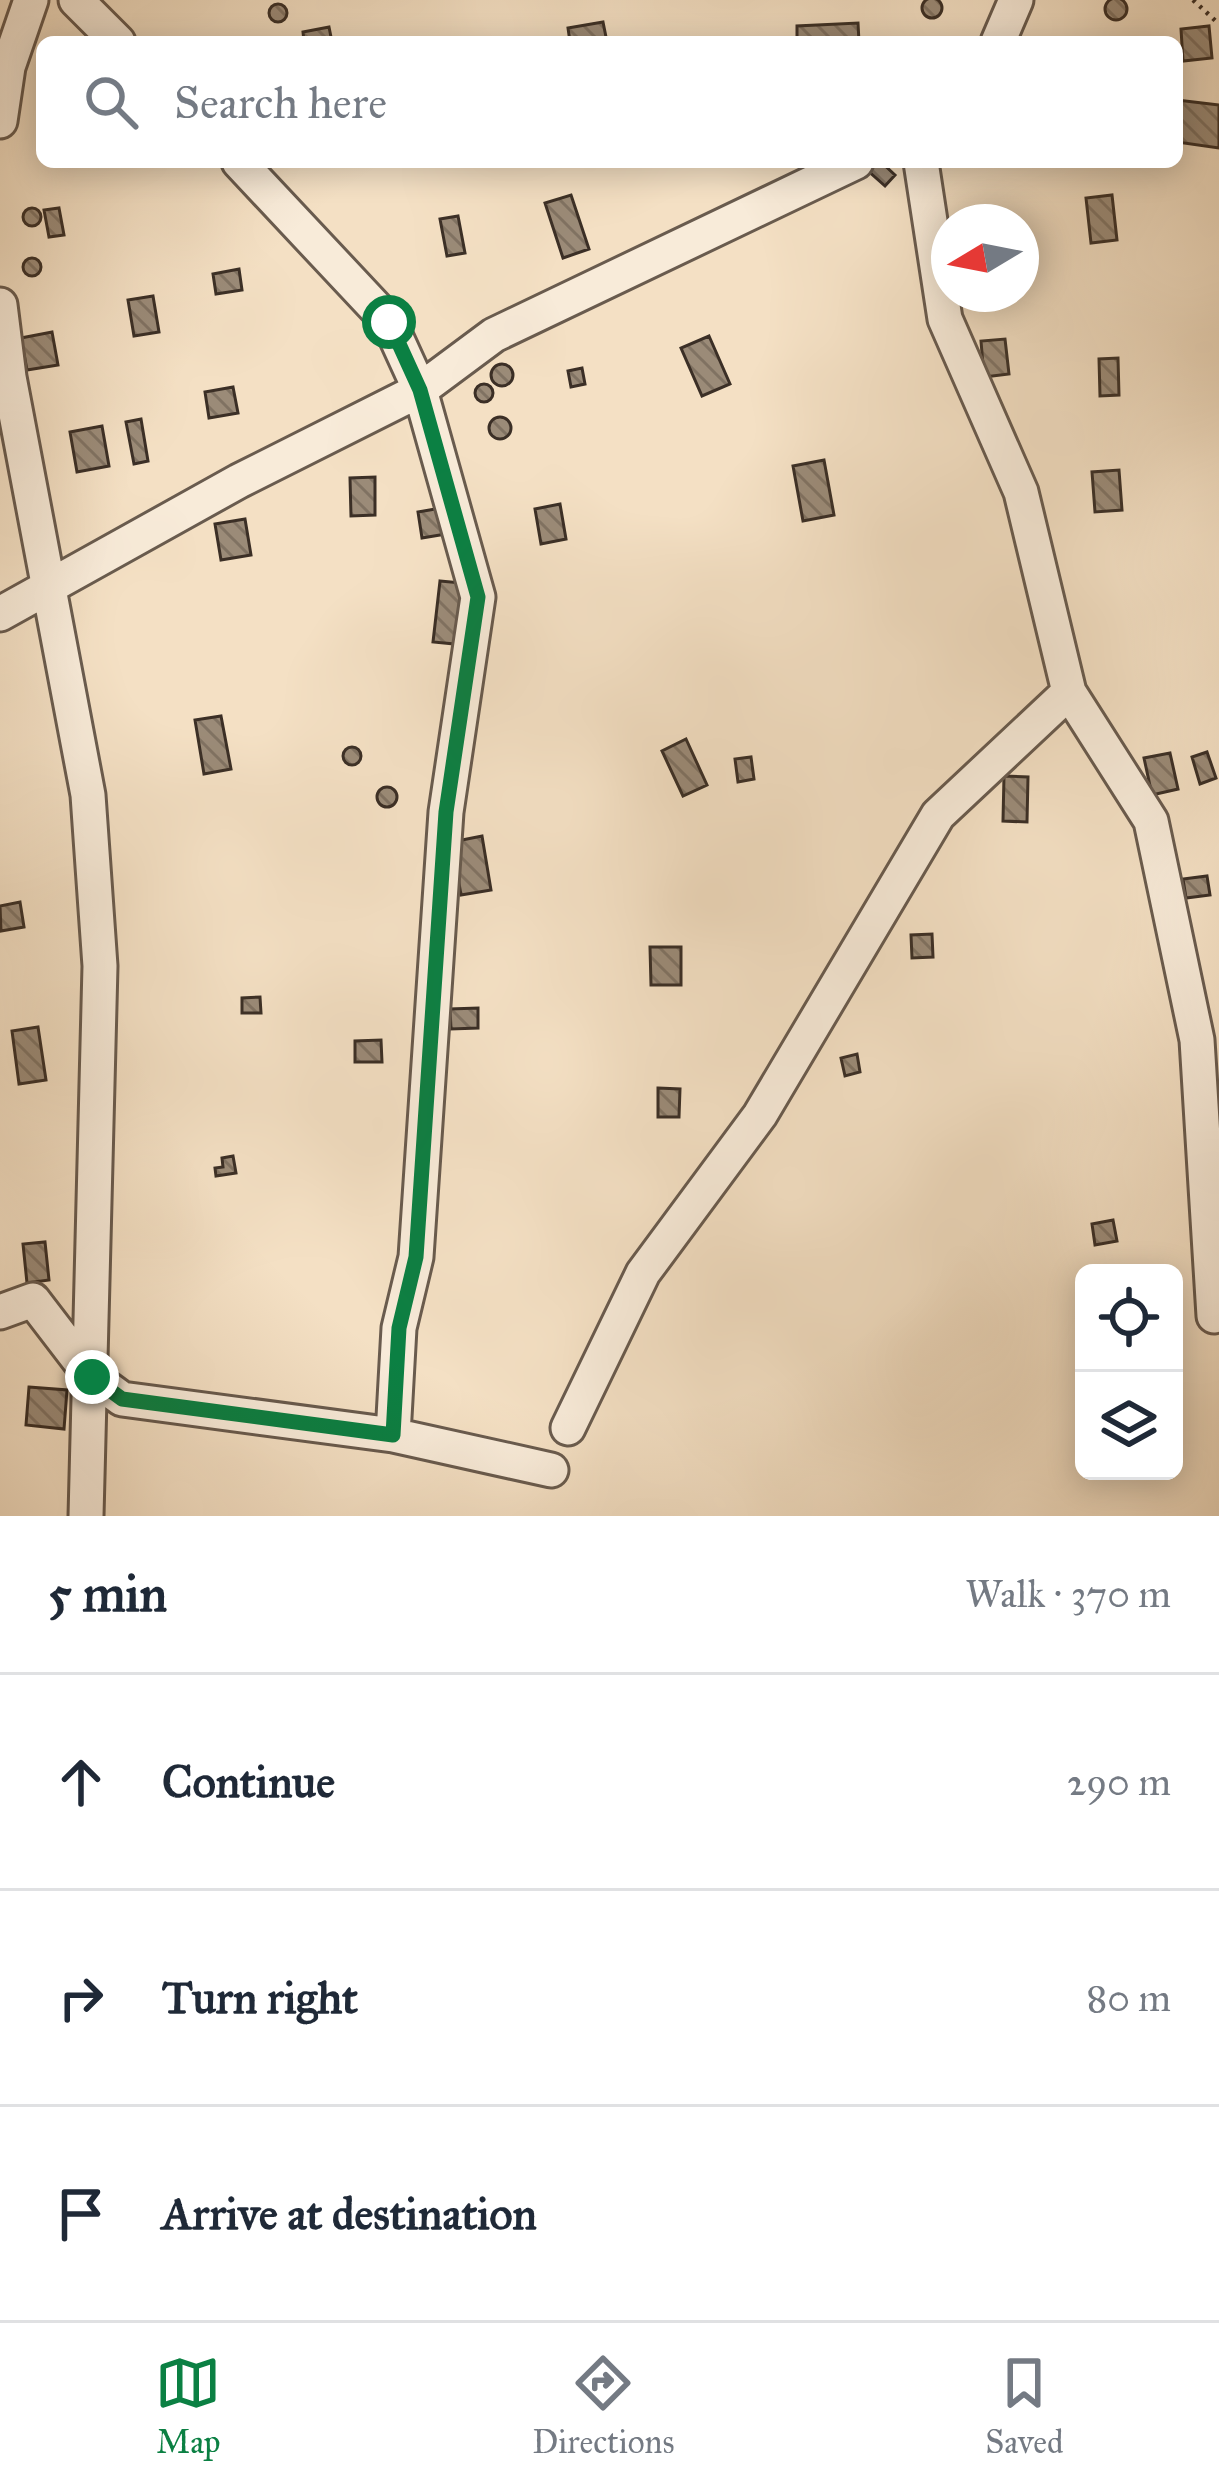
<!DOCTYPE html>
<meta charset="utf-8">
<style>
:root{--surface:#fff;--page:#f6f6f7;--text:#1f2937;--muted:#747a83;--line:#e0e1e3;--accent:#0b8043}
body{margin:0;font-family:"IM FELL Great Primer",serif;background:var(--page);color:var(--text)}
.controls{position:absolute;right:36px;bottom:36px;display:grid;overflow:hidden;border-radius:18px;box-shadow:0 6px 30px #0003}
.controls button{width:108px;height:108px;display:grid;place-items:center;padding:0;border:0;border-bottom:3px solid var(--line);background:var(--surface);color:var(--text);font:60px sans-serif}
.compass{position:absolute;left:931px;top:204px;width:108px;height:108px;border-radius:50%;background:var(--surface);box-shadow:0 6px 30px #0003;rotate:260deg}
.stop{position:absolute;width:36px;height:36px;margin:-27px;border:9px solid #0b8043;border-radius:50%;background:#fff}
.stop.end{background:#0b8043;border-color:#fff;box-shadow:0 3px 12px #0008}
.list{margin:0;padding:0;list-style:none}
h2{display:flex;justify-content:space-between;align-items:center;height:156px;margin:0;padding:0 48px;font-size:51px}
h2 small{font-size:39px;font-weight:400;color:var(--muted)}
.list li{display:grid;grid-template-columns:78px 1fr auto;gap:36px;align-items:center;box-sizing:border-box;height:216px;padding:0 48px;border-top:3px solid var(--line)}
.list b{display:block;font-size:45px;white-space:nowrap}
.list em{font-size:39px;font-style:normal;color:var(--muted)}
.icon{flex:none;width:66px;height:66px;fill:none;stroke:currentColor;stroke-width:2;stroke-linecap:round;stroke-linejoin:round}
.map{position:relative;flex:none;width:1219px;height:1516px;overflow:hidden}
.search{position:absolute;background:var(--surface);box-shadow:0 6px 30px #0003;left:36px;right:36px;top:36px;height:132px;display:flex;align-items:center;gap:30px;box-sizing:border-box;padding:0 42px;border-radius:18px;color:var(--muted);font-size:45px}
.sheet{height:804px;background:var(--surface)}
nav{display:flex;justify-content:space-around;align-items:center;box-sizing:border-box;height:168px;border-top:3px solid var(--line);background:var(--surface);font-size:33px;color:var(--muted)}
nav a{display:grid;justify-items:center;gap:6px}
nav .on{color:var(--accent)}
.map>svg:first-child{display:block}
</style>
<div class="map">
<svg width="1219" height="1516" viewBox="0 0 1219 1516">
<defs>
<pattern id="building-back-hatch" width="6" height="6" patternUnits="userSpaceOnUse" patternTransform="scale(3)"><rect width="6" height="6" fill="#9b8b78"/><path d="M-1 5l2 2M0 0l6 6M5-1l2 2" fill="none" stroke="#807262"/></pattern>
</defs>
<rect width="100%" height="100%" fill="#f4e0c4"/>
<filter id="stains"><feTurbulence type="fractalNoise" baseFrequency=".00167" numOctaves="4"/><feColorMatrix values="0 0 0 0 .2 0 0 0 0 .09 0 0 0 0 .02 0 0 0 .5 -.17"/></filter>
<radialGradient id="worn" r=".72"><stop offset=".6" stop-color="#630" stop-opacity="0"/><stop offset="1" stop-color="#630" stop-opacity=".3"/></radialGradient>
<path fill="url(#building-back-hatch)" stroke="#3b2f26" stroke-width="3" d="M1105 9a11 11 0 1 1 22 0a11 11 0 1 1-22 0Z
M922 8a10 10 0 1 1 20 0a10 10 0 1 1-20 0Z
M269 13a9 9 0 1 1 18 0a9 9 0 1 1-18 0Z
M 603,22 L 607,42 L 570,42 L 568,28 Z
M 858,23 L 859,42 L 797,42 L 797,26 Z
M 1209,26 L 1212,58 L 1183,61 L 1181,29 Z
M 329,27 L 332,42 L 304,42 L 303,32 Z
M 1177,100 L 1219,105 L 1219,148 L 1177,142 Z
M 870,162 L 881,162 L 895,175 L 885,186 L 865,168 Z
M 571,195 L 589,249 L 563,258 L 545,203 Z
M 1112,195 L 1117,240 L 1091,243 L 1086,198 Z
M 59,208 L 64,235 L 49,237 L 44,210 Z
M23 217a9 9 0 1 1 18 0a9 9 0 1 1-18 0Z
M 458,216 L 465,253 L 447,256 L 440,219 Z
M23 267a9 9 0 1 1 18 0a9 9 0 1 1-18 0Z
M 239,269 L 242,290 L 216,294 L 213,274 Z
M 153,296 L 159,332 L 134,336 L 128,300 Z
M 52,332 L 58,365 L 27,370 L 21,338 Z
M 709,336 L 730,384 L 702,396 L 681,348 Z
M 1005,339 L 1009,374 L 984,377 L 981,341 Z
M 1118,358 L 1119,395 L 1100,396 L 1099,359 Z
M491 375a11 11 0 1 1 22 0a11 11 0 1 1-22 0Z
M 582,368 L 585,384 L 571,387 L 568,371 Z
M475 393a9 9 0 1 1 18 0a9 9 0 1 1-18 0Z
M 233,387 L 238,413 L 209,418 L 205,392 Z
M489 428a11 11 0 1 1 22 0a11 11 0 1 1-22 0Z
M 141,419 L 148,461 L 134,464 L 126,422 Z
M 102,426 L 109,466 L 77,472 L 70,432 Z
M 824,460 L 834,515 L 803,521 L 793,466 Z
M 1119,470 L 1122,510 L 1095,512 L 1092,472 Z
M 375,477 L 375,515 L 351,516 L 350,478 Z
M 560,504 L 566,539 L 541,544 L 535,509 Z
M 441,508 L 446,534 L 422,538 L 418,512 Z
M 245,519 L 251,555 L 221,560 L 215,524 Z
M 440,581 L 473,584 L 471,599 L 460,598 L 455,644 L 433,642 Z
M 221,716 L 231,769 L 204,774 L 195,720 Z
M 686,739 L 707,785 L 683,796 L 662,751 Z
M343 756a9 9 0 1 1 18 0a9 9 0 1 1-18 0Z
M 1207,752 L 1216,778 L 1200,784 L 1192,757 Z
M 1170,753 L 1178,789 L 1152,795 L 1144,758 Z
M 751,757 L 754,779 L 738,782 L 735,759 Z
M 1004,776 L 1028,777 L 1027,822 L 1003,821 Z
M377 797a10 10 0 1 1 20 0a10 10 0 1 1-20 0Z
M 482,836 L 491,890 L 461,895 L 452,842 Z
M 1207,876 L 1210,895 L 1186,898 L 1183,879 Z
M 20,902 L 24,927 L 1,931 L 0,906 Z
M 932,934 L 933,957 L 912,958 L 911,935 Z
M 650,947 L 681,947 L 681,985 L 651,985 Z
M 260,997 L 261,1013 L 242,1013 L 242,998 Z
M 478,1008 L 478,1028 L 451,1029 L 450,1009 Z
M 38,1027 L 46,1080 L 19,1084 L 12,1031 Z
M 381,1040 L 382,1062 L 355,1062 L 355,1041 Z
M 857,1054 L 860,1072 L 845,1076 L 841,1058 Z
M 658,1088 L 680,1089 L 679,1117 L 658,1117 Z
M 233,1156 L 236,1173 L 216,1176 L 215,1168 L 223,1167 L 222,1158 Z
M 1113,1220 L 1117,1241 L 1095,1245 L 1092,1224 Z
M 45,1242 L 49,1280 L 27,1283 L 23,1244 Z
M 29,1387 L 67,1390 L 64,1429 L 26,1425 Z"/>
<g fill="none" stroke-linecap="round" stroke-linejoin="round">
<defs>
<path id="street" d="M 76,0 L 118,42
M 998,42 L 1016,0
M 0,121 L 8,67 L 31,0
M 239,162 L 389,322 L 420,390 L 478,597 L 446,812 L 416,1257 L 399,1328 L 393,1435
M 921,162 L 945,319 L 1021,492 L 1069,692 L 1151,821 L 1197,1040 L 1214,1316
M 0,305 L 9,377 L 88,795 L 100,966 L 86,1516
M 0,614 L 239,481 L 420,390 L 494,335 L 856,162
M 0,1312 L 33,1300 L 92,1377 L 122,1399 L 393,1435 L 551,1470
M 568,1428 L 643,1273 L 760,1115 L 938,815 L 1069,692"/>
</defs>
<use href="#street" stroke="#695b4e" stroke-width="39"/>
<path stroke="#3b2f26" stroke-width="4.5" stroke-dasharray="3 6" stroke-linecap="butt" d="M 1193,0 L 1219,24"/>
<use href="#street" stroke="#f8ebd9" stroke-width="33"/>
</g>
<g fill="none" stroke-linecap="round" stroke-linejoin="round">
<path stroke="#0b8043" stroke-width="15" d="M 92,1377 L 122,1399 L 393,1435 L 399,1328 L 416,1257 L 446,812 L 478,597 L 420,390 L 389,322"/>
</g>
<rect width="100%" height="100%" filter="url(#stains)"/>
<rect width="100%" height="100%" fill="url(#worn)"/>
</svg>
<div class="controls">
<button><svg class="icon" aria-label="locate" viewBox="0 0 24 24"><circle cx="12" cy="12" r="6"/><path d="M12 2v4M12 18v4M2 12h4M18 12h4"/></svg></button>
<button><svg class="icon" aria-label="layers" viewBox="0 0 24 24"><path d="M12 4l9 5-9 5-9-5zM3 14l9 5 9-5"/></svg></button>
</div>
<svg class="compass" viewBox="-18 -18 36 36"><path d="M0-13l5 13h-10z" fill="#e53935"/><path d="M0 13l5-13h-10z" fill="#747a83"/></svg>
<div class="stop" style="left:389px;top:322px"></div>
<div class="stop end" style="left:92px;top:1377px"></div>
<div class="search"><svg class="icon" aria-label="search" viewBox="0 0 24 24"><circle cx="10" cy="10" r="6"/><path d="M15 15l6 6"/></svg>Search here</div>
</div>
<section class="sheet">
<h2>5 min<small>Walk · 370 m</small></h2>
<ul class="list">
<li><svg class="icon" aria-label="ahead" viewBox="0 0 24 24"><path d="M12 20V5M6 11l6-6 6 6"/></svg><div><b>Continue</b></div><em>290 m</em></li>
<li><svg class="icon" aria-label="right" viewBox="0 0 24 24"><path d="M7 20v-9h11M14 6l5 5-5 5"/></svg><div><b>Turn right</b></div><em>80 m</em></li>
<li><svg class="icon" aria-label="arrive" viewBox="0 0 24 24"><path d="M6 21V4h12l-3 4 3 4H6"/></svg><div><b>Arrive at destination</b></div></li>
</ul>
</section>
<nav>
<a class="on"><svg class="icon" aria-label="map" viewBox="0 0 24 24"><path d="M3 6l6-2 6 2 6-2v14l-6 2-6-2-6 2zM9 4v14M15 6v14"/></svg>Map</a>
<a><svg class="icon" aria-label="directions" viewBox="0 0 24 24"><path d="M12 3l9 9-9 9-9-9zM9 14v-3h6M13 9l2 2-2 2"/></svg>Directions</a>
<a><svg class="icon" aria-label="saved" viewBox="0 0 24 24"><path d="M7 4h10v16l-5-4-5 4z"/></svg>Saved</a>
</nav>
